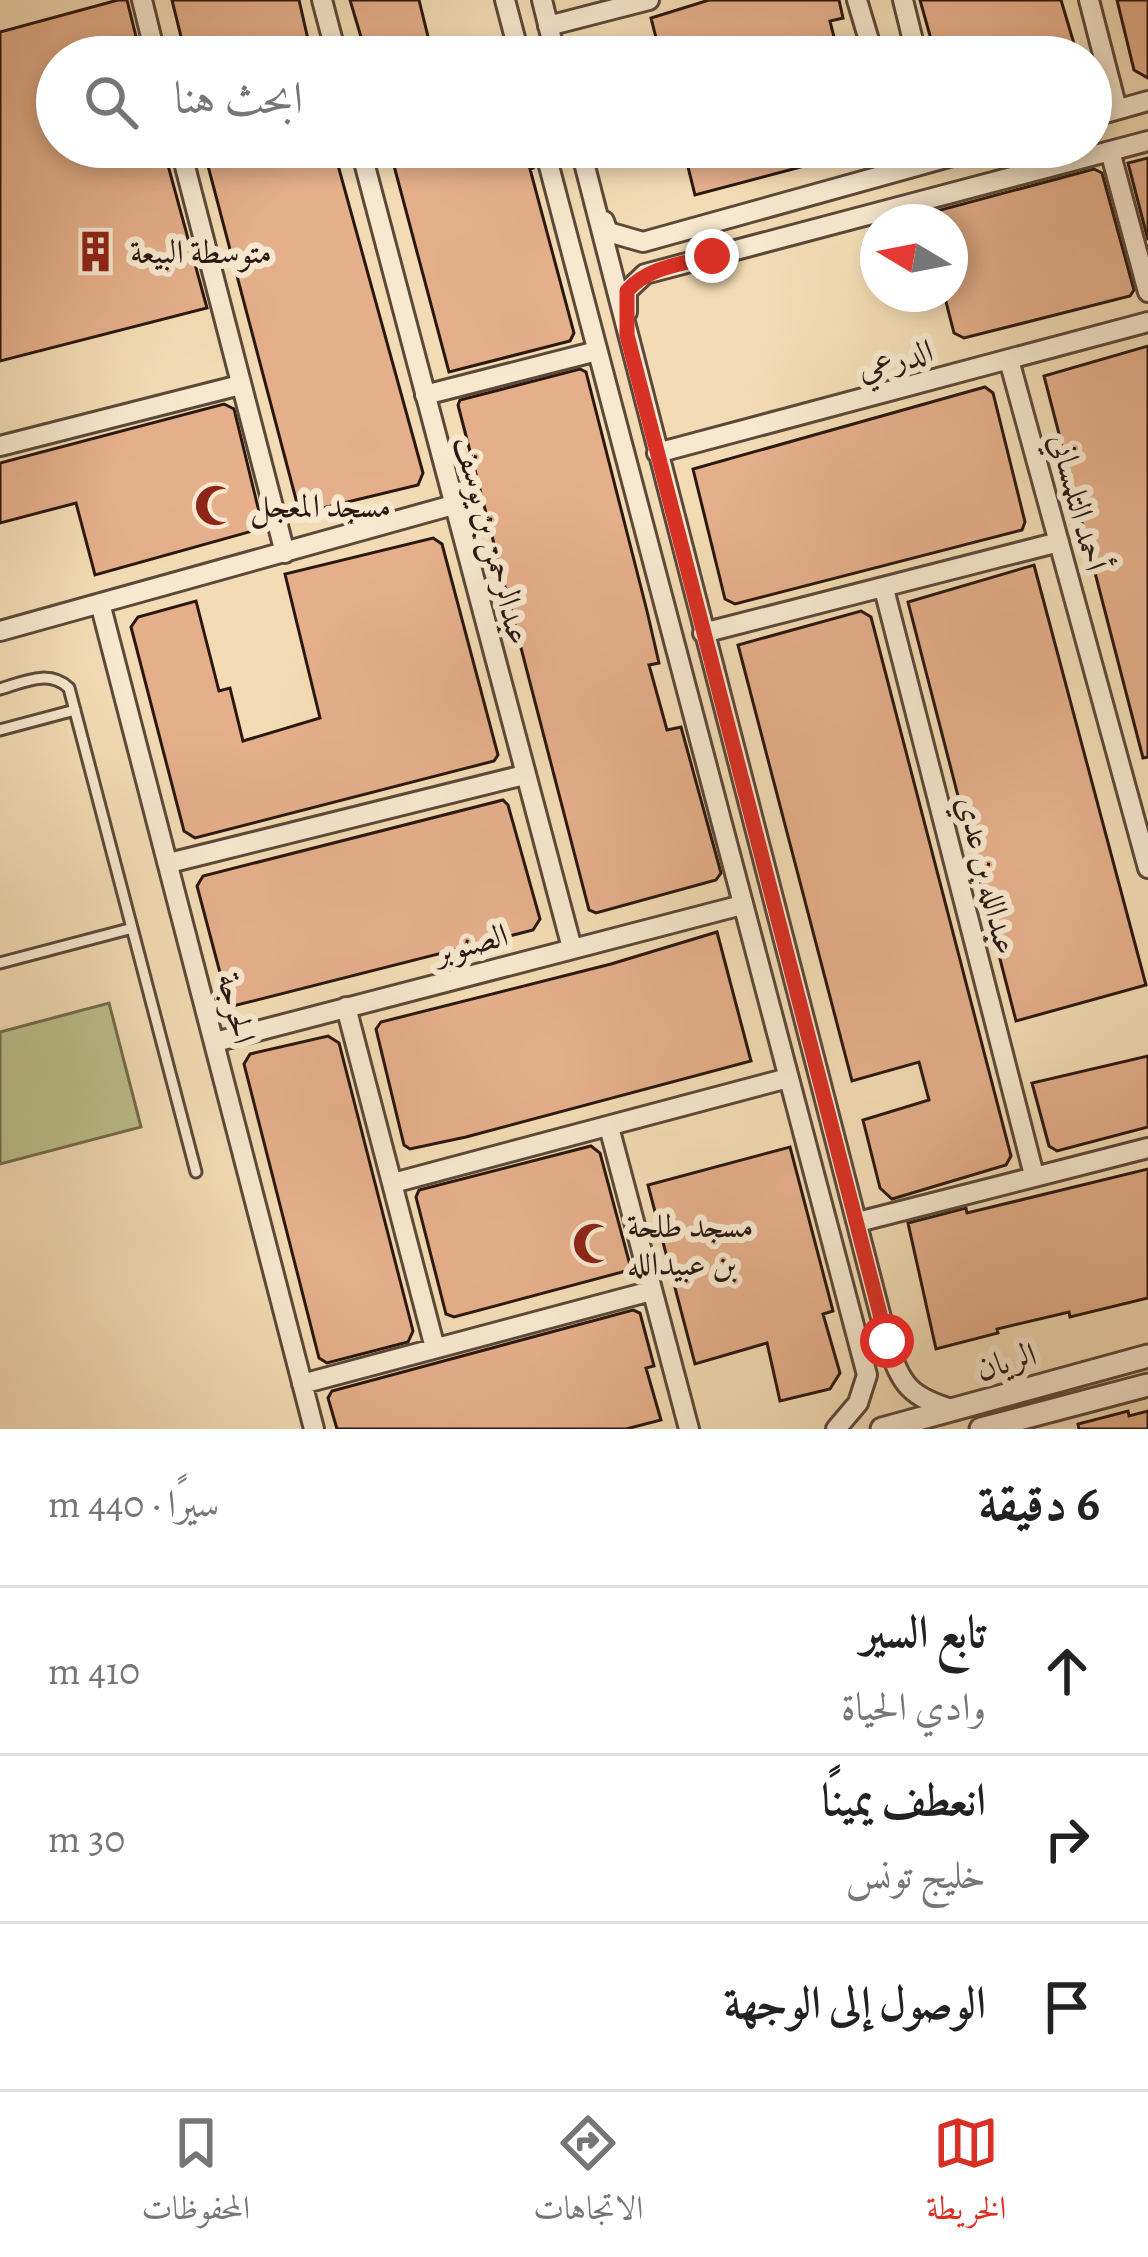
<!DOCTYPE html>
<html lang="ar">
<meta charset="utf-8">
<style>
:root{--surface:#fff;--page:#f2f2f2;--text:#222;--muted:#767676;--line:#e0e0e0;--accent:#d93025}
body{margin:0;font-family:Alegreya,Amiri,serif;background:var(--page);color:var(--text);direction:rtl}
.compass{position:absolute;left:860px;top:204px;width:108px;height:108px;border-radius:50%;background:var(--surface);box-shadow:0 6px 18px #0003;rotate:280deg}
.stop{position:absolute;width:36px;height:36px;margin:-27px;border:9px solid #d93025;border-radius:50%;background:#fff}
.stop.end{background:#d93025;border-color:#fff;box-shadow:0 3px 12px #0008}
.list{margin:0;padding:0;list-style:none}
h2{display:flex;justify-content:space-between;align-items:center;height:156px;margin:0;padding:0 48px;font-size:51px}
h2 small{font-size:39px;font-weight:400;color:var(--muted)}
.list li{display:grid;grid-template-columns:78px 1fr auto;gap:36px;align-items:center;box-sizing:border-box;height:168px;padding:0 48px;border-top:3px solid var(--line)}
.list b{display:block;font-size:45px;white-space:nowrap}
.list p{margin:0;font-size:39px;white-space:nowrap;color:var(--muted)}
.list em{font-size:39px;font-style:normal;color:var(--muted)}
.icon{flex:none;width:66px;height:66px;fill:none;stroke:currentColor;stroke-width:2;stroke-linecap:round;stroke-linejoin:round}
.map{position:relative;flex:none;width:1148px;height:1429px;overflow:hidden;direction:ltr}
.search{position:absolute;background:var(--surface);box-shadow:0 6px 18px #0003;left:36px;right:36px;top:36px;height:132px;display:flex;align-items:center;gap:30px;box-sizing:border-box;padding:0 42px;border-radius:66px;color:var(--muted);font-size:45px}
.sheet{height:660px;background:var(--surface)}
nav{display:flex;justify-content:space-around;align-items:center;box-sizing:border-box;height:168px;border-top:3px solid var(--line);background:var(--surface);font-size:33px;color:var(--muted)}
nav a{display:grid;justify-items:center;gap:6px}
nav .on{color:var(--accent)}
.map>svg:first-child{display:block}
</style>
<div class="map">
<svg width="1148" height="1429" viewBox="0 0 1148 1429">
<rect width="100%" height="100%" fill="#f3dcb5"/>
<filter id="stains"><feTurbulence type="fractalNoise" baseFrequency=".00167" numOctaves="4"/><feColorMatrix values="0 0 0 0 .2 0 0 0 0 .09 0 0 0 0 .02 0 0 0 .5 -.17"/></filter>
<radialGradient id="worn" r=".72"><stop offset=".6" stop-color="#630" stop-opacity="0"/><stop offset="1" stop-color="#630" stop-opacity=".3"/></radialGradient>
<path fill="#bcc08c" stroke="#736c4e" stroke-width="3" d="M 109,1003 L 141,1127 L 0,1164 L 0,1032 Z"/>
<path fill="#e5af8b" stroke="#2a1710" stroke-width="3" d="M 118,0 L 127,0 L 141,57 L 57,57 L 57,147 L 163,147 L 207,308 L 0,361 L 0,32 Z
M 172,0 L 299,0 L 312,57 L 186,57 Z
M 350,0 L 419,0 L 433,57 L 367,57 Z
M 709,0 L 839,0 L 843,18 L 830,21 L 839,57 L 661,57 L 651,18 Z
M 920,0 L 1061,0 L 1078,57 L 936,57 Z
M 1117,0 L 1148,0 L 1148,78 L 1134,70 Z
M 203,147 L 333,147 L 423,473 L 418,485 L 306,512 L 298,507 Z
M 389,147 L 528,147 L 533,168 L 530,169 L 574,333 L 570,341 L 449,372 Z
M 683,147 L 857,147 L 857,152 L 695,195 Z
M 1148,158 L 1148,240 L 1128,163 Z
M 1094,169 L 1102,173 L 1134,290 L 1130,296 L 964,338 L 954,333 L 944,294 L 950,294 L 950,222 L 908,222 L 907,219 Z
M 1148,346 L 1148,757 L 1143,758 L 1044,376 Z
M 580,369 L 586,372 L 647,611 L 659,663 L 649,665 L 667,730 L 681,727 L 721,873 L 716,880 L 596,913 L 589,910 L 458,405 L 460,400 Z
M 985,387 L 993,393 L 1025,522 L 1022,530 L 735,604 L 725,599 L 693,469 Z
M 224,404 L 234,409 L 263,528 L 95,575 L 76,503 L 0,523 L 0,463 Z
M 433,538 L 442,544 L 498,755 L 494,761 L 195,838 L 184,831 L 131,627 L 138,617 L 196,601 L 219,691 L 230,688 L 243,741 L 320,718 L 285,574 Z
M 1034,565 L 1146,985 L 1016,1021 L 908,602 Z
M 861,611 L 871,617 L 1011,1156 L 1006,1165 L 892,1199 L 880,1188 L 863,1120 L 929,1100 L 919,1062 L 852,1081 L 738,645 Z
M 503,800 L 508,805 L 540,919 L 533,930 L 233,1006 L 228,1003 L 197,886 L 203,876 Z
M 717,932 L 751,1061 L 466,1137 L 410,1149 L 404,1145 L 376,1029 L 381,1022 L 611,964 Z
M 328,1036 L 339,1043 L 413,1331 L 408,1342 L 327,1363 L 319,1358 L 244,1064 L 250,1054 Z
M 1148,1056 L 1148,1127 L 1057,1151 L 1049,1146 L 1032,1083 Z
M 591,1146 L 600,1153 L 630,1265 L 626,1271 L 454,1317 L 446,1314 L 416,1197 L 419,1190 Z
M 790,1147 L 833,1311 L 823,1314 L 840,1373 L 830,1389 L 780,1401 L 767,1343 L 695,1364 L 648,1185 Z
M 1148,1169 L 1148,1298 L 1070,1317 L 1069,1312 L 997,1329 L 998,1333 L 936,1349 L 908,1223 L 966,1208 L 967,1213 Z
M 633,1310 L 640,1313 L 654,1366 L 646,1368 L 661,1420 L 626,1429 L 337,1429 L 328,1398 L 332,1391 Z
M 1128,1411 L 1129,1416 L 1148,1411 L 1148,1429 L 1079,1429 L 1078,1424 Z"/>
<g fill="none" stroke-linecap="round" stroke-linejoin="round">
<defs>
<path id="service" d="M 0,689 C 24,682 49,669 69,688 L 196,1172
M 0,730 L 75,710
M 0,963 L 129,929"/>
<path id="minor" d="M 142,0 L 156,57
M 322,0 L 337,57
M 505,0 L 520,57
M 542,0 L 556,57
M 857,0 L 874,57
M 903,0 L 917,57
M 1089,0 L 1117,109
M 548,26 L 649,0
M 1091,117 L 1148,101
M 180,147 L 285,553
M 360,147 L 572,948
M 544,147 L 867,1375 L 858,1403 L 836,1429
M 580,147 L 887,1341 C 901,1385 909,1397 955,1410
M 1110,151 L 1148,292
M 604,221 L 608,232 L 643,242 L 985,147
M 627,312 L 627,291 L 645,274 L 1148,141
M 1009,360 L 1148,868
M 425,395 L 597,351
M 0,446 L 240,385
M 657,453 L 1148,322
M 884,589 L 1034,1175
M 100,603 L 314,1429
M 0,631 L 453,505
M 703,633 L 1059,542
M 169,863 L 524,775
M 346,1007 L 435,1348
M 215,1042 L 742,905
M 609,1127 L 689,1429
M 393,1183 L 788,1078
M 858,1222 L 1148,1148
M 302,1384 L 651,1291"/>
<path id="tertiary" d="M 882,1429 L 1148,1356
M 981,1429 L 1148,1385"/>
</defs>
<use href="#service" stroke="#5c4839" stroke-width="15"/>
<use href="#minor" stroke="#5c4839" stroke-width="24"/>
<use href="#tertiary" stroke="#5c4839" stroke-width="27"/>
<use href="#service" stroke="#f7e8cf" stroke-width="9"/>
<use href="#minor" stroke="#f7e8cf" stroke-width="18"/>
<use href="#tertiary" stroke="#f7e8cf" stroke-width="21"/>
</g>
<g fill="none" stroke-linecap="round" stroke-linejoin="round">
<path stroke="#d93025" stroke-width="15" d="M 712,256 C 682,264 648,267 627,291 L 627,335 L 887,1341"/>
</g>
<defs>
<symbol id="building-bare" viewBox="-9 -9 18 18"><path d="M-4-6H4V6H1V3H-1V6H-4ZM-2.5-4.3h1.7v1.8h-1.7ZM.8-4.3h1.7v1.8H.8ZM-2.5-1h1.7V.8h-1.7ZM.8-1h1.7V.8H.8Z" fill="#8f2418" stroke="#f7e8cf" stroke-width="2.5" paint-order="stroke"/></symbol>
<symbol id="mosque-bare" viewBox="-9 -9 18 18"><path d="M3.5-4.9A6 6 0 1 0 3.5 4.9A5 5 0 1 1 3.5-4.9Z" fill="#8f2418" stroke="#f7e8cf" stroke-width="2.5" paint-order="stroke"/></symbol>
</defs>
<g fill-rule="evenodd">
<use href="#building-bare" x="66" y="222" width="59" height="59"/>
<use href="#mosque-bare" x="186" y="476" width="59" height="59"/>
<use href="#mosque-bare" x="564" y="1214" width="59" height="59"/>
</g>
<g text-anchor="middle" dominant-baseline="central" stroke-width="12" stroke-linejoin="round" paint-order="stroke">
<g font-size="33" fill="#2a1710" stroke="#f7e8cf" text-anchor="start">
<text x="130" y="251">متوسطة البيعة</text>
<text x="250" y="505">مسجد المعجل</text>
<text x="627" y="1225">مسجد طلحة<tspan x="627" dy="38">بن عبيدالله</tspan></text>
</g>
<g font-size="33" fill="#2a1710" stroke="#f7e8cf">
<text transform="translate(895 359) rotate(-15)">الدرعي</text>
<text transform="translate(1079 502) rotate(75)">أحمد التلمساني</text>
<text transform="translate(493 540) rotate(75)">عبدالرحمن بن يوسف</text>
<text transform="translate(988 875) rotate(76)">عبدالله بن عدي</text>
<text transform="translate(471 943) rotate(-15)">الصنوبر</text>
<text transform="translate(237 1008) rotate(76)">الحرجة</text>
<text transform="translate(1006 1361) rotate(-16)">الريان</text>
</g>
</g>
<rect width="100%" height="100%" filter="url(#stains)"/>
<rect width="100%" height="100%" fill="url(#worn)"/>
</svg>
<svg class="compass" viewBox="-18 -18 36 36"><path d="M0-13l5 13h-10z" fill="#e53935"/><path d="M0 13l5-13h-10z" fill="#767676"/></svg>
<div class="stop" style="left:887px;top:1341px"></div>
<div class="stop end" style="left:712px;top:256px"></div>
<div class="search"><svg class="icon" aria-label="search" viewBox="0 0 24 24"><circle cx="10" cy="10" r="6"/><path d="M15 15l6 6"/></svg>ابحث هنا</div>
</div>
<section class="sheet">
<h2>6 دقيقة<small>سيرًا · 440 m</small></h2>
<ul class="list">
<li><svg class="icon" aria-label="ahead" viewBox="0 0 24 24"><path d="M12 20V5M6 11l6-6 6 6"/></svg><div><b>تابع السير</b><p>وادي الحياة</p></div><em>410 m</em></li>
<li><svg class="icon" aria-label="right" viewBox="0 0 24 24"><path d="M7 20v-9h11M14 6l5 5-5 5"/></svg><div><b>انعطف يمينًا</b><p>خليج تونس</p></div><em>30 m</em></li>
<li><svg class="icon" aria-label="arrive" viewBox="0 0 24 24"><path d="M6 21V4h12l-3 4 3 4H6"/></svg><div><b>الوصول إلى الوجهة</b></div></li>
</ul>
</section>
<nav>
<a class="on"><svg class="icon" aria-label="map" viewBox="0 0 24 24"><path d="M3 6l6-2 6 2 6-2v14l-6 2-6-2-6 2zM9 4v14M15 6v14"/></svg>الخريطة</a>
<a><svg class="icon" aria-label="directions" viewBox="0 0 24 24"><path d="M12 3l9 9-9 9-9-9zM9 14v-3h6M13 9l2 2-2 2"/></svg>الاتجاهات</a>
<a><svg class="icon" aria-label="saved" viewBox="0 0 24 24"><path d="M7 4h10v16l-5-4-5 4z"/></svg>المحفوظات</a>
</nav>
